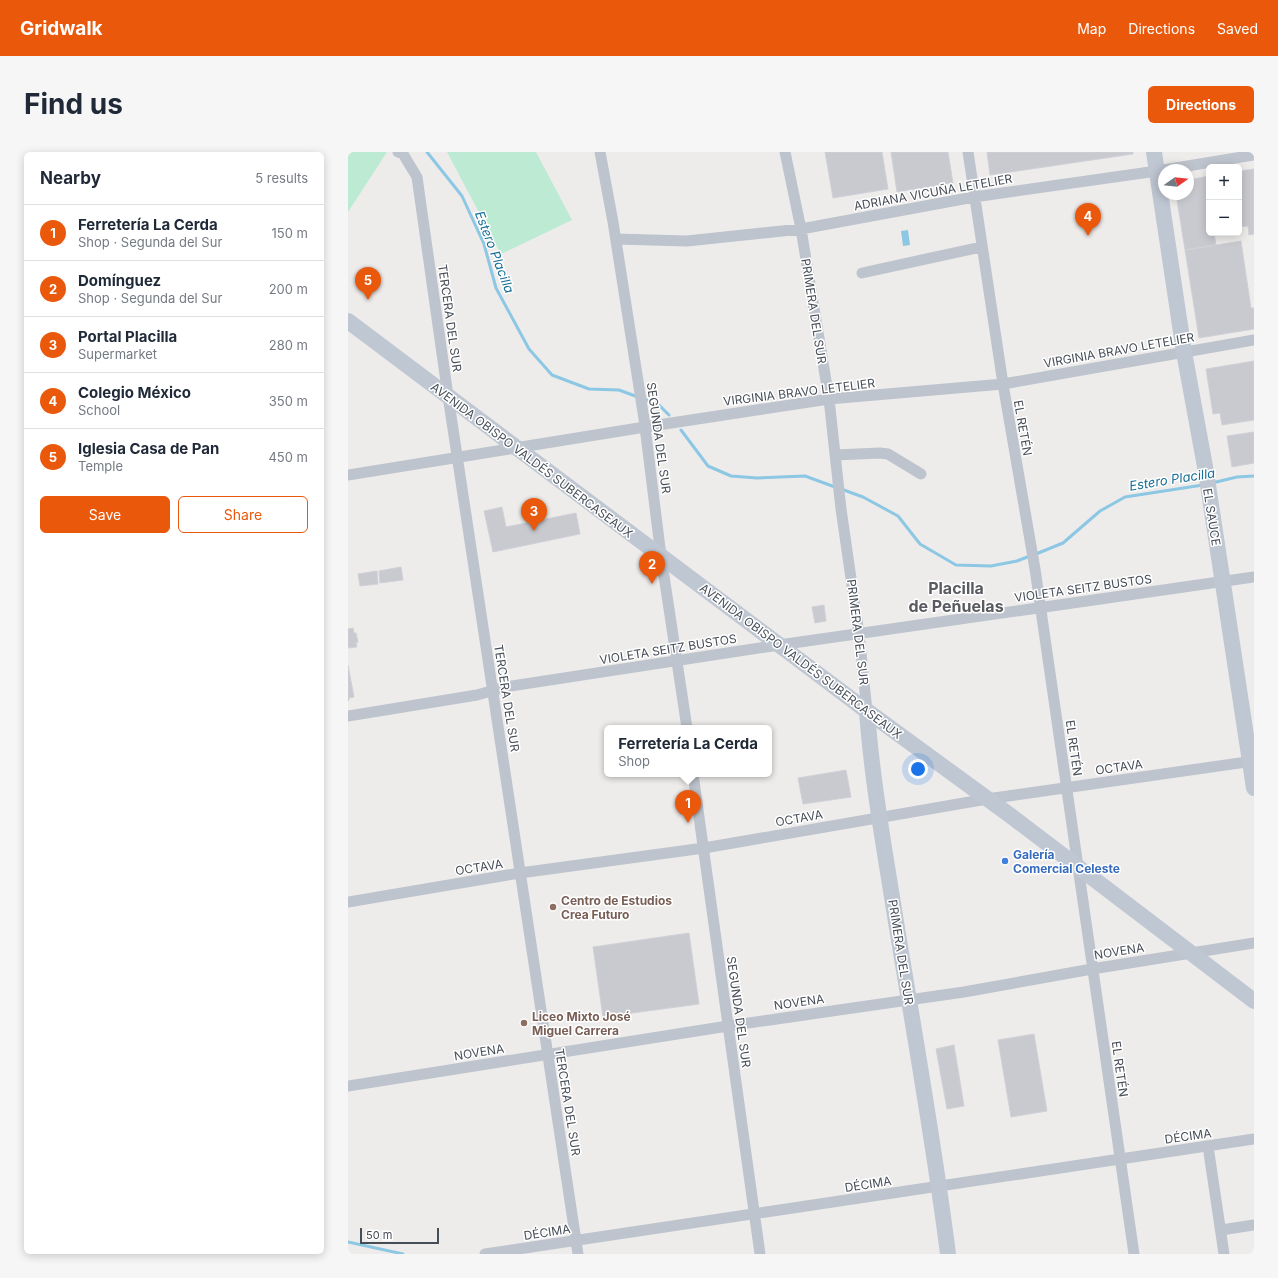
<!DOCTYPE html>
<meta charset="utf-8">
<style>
:root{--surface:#fff;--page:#f6f6f7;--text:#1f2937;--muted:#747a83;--line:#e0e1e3;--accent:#ea580c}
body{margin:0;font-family:Inter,sans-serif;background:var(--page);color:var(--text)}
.controls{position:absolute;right:12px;top:12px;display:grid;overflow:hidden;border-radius:6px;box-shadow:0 2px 10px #0003}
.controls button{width:36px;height:36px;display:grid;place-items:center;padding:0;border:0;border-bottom:1px solid var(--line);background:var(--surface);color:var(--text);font:20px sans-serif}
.compass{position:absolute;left:810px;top:12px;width:36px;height:36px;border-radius:50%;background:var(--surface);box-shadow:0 2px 10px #0003;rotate:76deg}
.scale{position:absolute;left:12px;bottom:10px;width:79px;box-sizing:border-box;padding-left:4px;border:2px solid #464d57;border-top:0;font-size:11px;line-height:14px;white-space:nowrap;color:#464d57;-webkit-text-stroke:3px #fff;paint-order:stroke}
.you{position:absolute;left:570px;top:617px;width:14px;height:14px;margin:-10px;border:3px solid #fff;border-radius:50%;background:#1a73e8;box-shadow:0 0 0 6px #1a73e833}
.badge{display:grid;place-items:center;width:26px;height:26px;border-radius:50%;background:var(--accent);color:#fff;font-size:13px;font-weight:700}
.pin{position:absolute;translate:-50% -33px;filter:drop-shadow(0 1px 2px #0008)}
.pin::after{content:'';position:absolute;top:21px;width:14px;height:12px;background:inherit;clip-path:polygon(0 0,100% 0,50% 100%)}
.popup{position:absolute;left:256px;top:573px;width:168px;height:52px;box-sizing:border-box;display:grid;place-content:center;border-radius:6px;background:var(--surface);filter:drop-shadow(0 1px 3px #0005);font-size:13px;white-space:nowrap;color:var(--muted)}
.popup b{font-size:15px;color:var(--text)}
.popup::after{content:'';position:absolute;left:50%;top:100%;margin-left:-8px;border:8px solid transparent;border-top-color:var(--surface)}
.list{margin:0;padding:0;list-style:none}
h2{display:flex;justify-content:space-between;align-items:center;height:52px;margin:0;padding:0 16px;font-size:17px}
h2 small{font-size:13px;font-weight:400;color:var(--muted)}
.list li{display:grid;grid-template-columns:26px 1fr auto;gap:12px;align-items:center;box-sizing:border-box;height:56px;padding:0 16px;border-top:1px solid var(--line)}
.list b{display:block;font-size:15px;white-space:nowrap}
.list p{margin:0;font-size:13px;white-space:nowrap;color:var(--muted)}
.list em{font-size:13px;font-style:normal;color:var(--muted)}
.actions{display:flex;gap:8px;padding:12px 16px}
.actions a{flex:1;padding:9px 0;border:1px solid var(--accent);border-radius:6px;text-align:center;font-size:14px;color:var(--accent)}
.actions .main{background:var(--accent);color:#fff}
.map{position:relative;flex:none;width:906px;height:1102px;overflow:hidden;border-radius:6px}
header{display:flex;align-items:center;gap:24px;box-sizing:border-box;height:56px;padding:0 20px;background:var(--accent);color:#fff}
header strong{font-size:19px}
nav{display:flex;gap:22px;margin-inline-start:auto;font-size:14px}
.intro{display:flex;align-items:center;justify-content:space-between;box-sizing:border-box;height:96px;padding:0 24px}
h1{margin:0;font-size:28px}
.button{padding:10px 18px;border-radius:6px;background:var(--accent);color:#fff;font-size:14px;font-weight:700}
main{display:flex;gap:24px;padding:0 24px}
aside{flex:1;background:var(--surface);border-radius:6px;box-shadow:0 2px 10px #0003}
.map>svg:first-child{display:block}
</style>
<header>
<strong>Gridwalk</strong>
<nav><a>Map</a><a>Directions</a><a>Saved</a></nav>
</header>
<div class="intro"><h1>Find us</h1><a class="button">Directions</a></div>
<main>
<aside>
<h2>Nearby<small>5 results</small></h2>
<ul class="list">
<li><span class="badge">1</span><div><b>Ferretería La Cerda</b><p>Shop · Segunda del Sur</p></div><em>150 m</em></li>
<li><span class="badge">2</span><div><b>Domínguez</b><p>Shop · Segunda del Sur</p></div><em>200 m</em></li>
<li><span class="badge">3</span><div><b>Portal Placilla</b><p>Supermarket</p></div><em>280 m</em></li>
<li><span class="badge">4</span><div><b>Colegio México</b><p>School</p></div><em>350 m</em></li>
<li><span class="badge">5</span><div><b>Iglesia Casa de Pan</b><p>Temple</p></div><em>450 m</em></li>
</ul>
<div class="actions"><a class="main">Save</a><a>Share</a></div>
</aside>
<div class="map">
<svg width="906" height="1102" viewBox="0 0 906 1102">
<rect width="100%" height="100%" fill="#eeeceb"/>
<path fill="#bcead3" d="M 0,0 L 39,0 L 0,60 Z
M 99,0 L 188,0 L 224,68 L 153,102 Z"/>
<path fill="#8cc7e3" d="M 560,78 L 562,93 L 555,94 L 553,79 Z"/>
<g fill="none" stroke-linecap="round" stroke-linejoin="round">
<path stroke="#8cc7e3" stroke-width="3" d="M 79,0 L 114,44 L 136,92 L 148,136 L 181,197 L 204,223 L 241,237 L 271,238 L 290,245
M 296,247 L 310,252 L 321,263
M 333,278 L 360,314 L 383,324 L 409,326 L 457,324 L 487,335
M 864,331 L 889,325 L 906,324
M 493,337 L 515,345 L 550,364 L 572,392 L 608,413 L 643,414 L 669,409 L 682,404
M 688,402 L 715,391 L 752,359 L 777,345 L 855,333
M 0,1090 L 55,1102"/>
</g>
<path fill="#c9cad0" stroke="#d0d1d7" d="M 477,0 L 534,0 L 540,37 L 485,46 Z
M 543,0 L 600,0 L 605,31 L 549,40 Z
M 639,0 L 785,0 L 785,2 L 642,23 Z
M 906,17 L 906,82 L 901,83 L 900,74 L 891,75 L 891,19 Z
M 861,24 L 861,81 L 866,81 L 868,93 L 837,98 L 828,42 L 840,42 L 840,28 Z
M 893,89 L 903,156 L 906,156 L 906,177 L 851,186 L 837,98 Z
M 906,209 L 906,268 L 874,273 L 872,261 L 865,262 L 858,217 Z
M 906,280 L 906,311 L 884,315 L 879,284 Z
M 154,355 L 158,375 L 228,361 L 232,382 L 145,400 L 136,359 Z
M 53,415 L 55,428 L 32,431 L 31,419 Z
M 29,419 L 30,432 L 12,434 L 10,422 Z
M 476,453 L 478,469 L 467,471 L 464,455 Z
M 5,476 L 6,481 L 8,481 L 10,490 L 8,491 L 9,495 L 0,496 L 0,477 Z
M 0,513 L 6,545 L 1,546 L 1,548 L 0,549 Z
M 498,618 L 503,645 L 455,652 L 450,626 Z
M 341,781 L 351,852 L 255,865 L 245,795 Z
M 686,882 L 699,959 L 663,965 L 650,888 Z
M 606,893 L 616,954 L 599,957 L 588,897 Z"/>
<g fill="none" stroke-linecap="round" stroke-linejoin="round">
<path stroke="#bec4cd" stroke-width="11" d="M 50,0 L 55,2 L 69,25 L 100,244 L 230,1102
M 252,0 L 265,70 L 296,267 L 313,404 L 339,576
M 437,0 L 453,77 L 481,247 L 493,357 L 511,482 L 519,559
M 620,0 L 655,232 L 687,417 L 786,1102
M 268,87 L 339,89 L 453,77 L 626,45 L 809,19 L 906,3
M 514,121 L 633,95
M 487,303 L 532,301 L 540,302 L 573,322
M 0,323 L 297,275 L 481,247 L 655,232 L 906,188
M 0,564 L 129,543 L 157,535 L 431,493 L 906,425
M 345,622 L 412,1102
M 0,750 L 172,721 L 356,696 L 639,647 L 906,609
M 0,934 L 380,874 L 616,840 L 744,817 L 906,791
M 860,994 L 876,1102
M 873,1078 L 906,1073
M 137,1102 L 906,987"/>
<path stroke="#bfc7d3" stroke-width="16" d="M 806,0 L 836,200 L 858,320 L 906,636
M 0,169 L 519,559 L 663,664 L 906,849
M 519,559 C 524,630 537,700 548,770 C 566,880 586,991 600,1102"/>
</g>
<circle fill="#3f7fe0" stroke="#fff" stroke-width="1.5" cx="657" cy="709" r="4"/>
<g fill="#8d6e63" stroke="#fff" stroke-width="1.5">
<circle cx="205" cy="755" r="4"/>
<circle cx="176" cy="871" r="4"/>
</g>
<g text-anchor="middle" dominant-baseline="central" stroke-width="3" stroke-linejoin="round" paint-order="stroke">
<g font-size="12" fill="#464d57" stroke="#fff">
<text transform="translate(585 40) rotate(-10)">ADRIANA VICUÑA LETELIER</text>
<text transform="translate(466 159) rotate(81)">PRIMERA DEL SUR</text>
<text transform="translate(102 166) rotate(82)">TERCERA DEL SUR</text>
<text transform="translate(771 198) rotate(-10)">VIRGINIA BRAVO LETELIER</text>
<text transform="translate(451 240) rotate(-7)">VIRGINIA BRAVO LETELIER</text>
<text transform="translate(675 276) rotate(80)">EL RETÉN</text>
<text transform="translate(311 286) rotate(82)">SEGUNDA DEL SUR</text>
<text transform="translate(184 308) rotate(37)">AVENIDA OBISPO VALDÉS SUBERCASEAUX</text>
<text transform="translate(864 365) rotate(81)">EL SAUCE</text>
<text transform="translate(735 436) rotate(-8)">VIOLETA SEITZ BUSTOS</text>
<text transform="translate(510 480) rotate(83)">PRIMERA DEL SUR</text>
<text transform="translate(320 497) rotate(-9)">VIOLETA SEITZ BUSTOS</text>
<text transform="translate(453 509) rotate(37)">AVENIDA OBISPO VALDÉS SUBERCASEAUX</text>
<text transform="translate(159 546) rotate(81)">TERCERA DEL SUR</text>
<text transform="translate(726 596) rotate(82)">EL RETÉN</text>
<text transform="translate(771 615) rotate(-8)">OCTAVA</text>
<text transform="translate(451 666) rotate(-10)">OCTAVA</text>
<text transform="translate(131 715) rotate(-9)">OCTAVA</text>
<text transform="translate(771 799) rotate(-9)">NOVENA</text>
<text transform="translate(553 800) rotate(81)">PRIMERA DEL SUR</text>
<text transform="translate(451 850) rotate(-8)">NOVENA</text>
<text transform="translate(391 860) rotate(82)">SEGUNDA DEL SUR</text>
<text transform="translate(131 900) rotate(-9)">NOVENA</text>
<text transform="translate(772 917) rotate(82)">EL RETÉN</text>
<text transform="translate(220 950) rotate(81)">TERCERA DEL SUR</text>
<text transform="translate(840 984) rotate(-8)">DÉCIMA</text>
<text transform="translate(520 1032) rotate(-9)">DÉCIMA</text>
<text transform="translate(199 1080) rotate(-9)">DÉCIMA</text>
</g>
<g font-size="12" font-weight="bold" fill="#366cbe" stroke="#fff" text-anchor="start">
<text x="665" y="702">Galería<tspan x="665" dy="14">Comercial Celeste</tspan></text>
</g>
<g font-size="12" font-weight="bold" fill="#785e54" stroke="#fff" text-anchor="start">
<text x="213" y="748">Centro de Estudios<tspan x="213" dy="14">Crea Futuro</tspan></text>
<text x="184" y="864">Liceo Mixto José<tspan x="184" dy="14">Miguel Carrera</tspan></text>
</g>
<g font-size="13" font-style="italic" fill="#186f98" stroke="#fff">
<text transform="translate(147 100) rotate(69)">Estero Placilla</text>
<text transform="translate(824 327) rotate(-9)">Estero Placilla</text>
</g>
<g font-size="16" font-weight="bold" fill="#595b60" stroke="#fff">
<text x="608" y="436">Placilla<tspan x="608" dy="18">de Peñuelas</tspan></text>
</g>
</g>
</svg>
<div class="controls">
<button>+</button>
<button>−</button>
</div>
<svg class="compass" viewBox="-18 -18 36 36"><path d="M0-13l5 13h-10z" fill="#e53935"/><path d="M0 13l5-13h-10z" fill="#747a83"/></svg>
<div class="scale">50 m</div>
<div class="you"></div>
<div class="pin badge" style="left:340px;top:671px">1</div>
<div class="popup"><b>Ferretería La Cerda</b>Shop</div>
<div class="pin badge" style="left:304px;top:432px">2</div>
<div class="pin badge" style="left:186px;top:379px">3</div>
<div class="pin badge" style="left:740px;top:84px">4</div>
<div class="pin badge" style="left:20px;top:148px">5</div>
</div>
</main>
